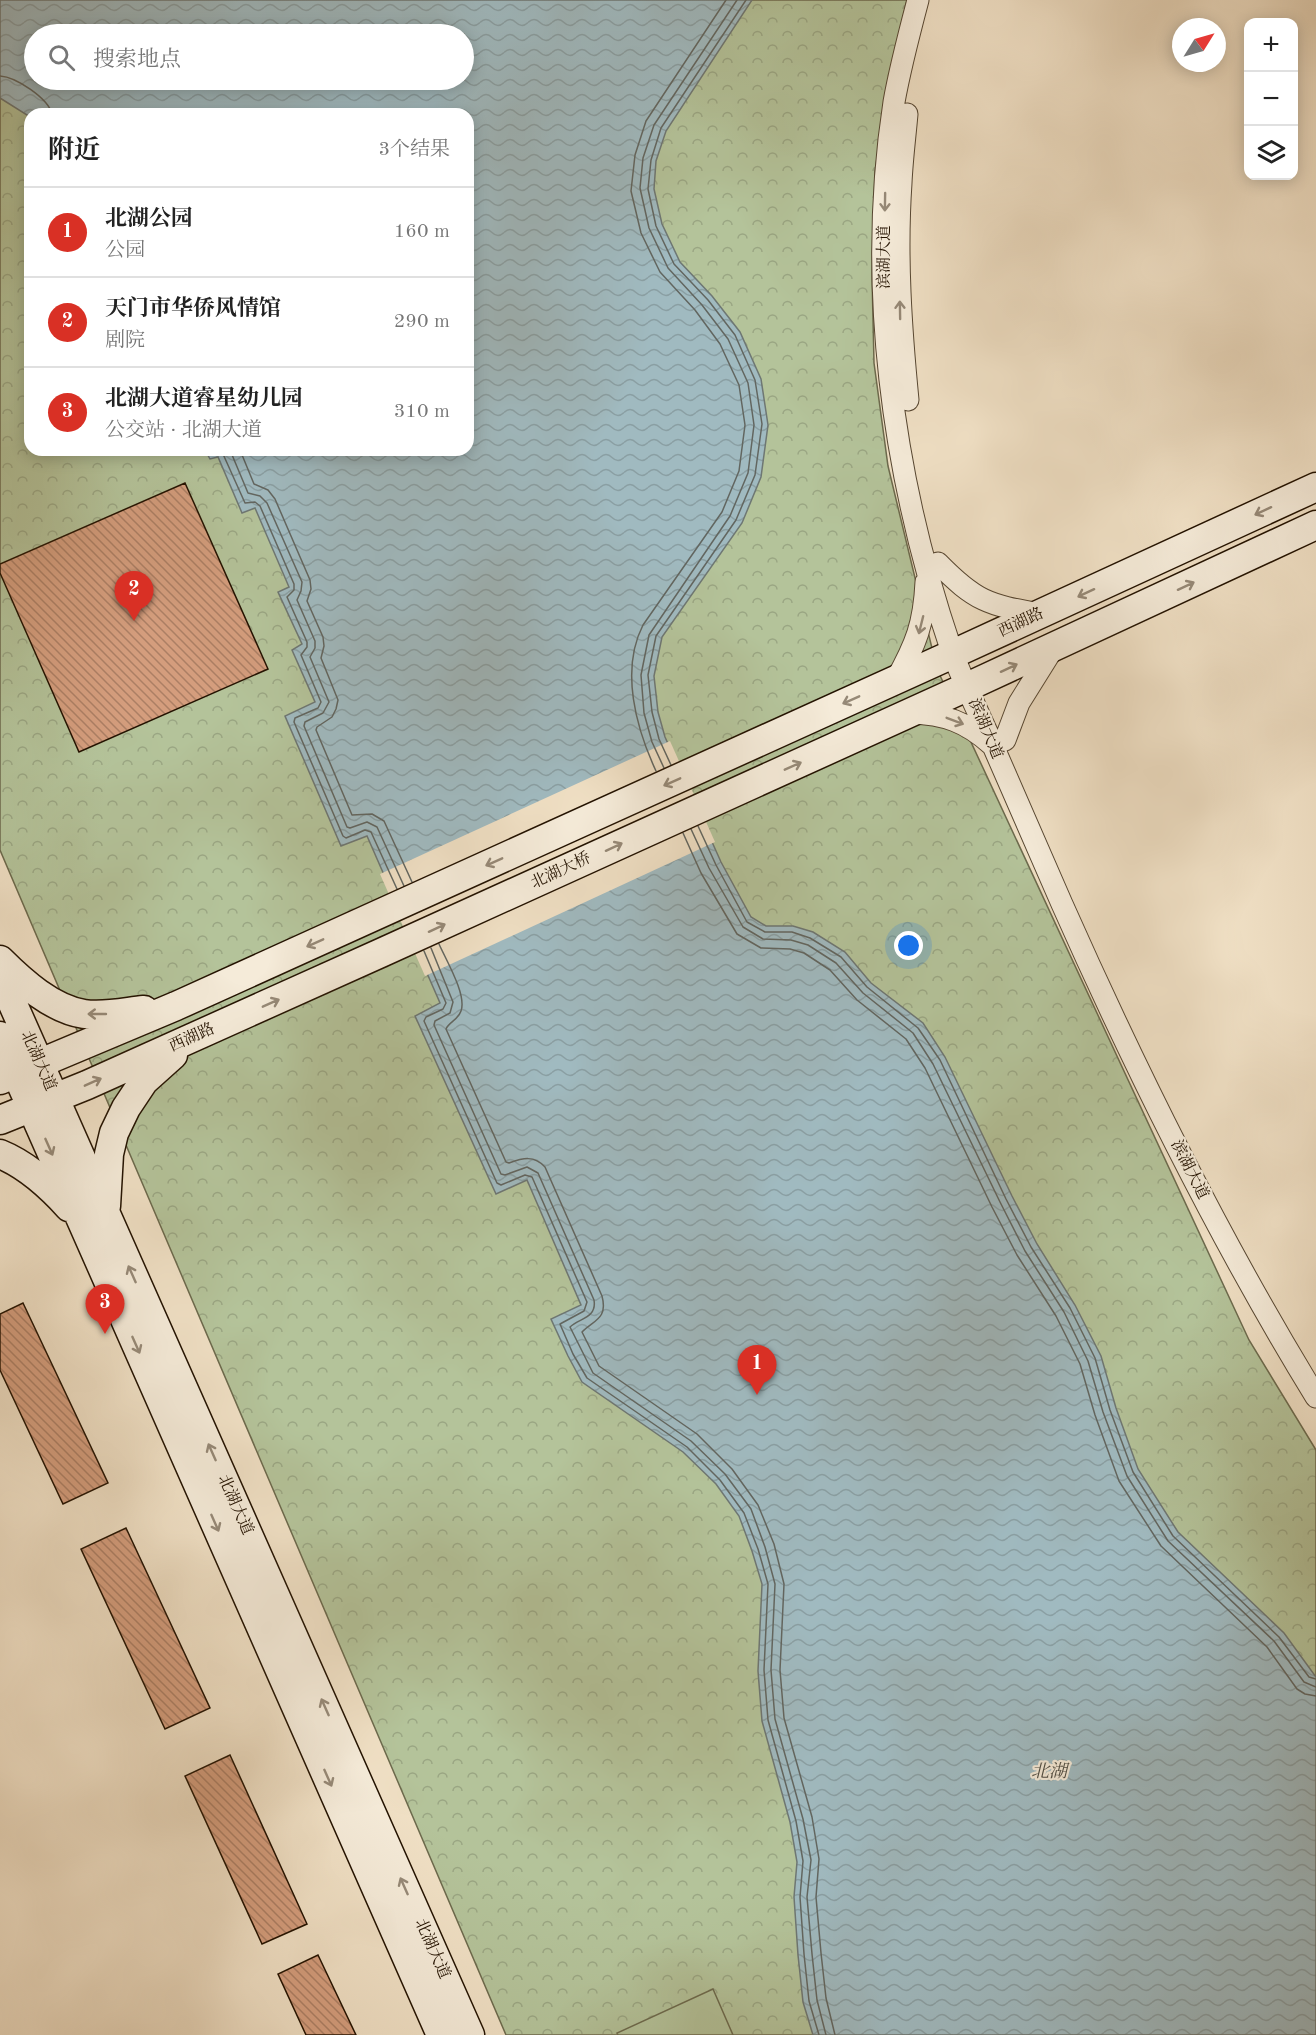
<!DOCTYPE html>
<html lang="zh">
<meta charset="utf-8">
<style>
:root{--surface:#fff;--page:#f6f6f6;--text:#222;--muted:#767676;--line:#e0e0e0;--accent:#d93025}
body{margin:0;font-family:"Old Standard TT","Noto Serif SC",serif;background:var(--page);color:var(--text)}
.controls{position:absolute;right:18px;top:18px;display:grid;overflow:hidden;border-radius:12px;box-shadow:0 3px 15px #0003}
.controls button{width:54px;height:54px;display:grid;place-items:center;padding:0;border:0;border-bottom:2px solid var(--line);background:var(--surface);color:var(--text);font:30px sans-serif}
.compass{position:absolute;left:1172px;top:18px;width:54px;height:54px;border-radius:50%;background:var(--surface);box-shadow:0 3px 15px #0003;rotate:53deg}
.you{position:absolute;left:909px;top:946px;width:21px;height:21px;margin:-15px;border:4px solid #fff;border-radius:50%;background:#1a73e8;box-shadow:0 0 0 9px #1a73e833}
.badge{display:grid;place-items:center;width:39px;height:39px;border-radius:50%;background:var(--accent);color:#fff;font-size:20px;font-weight:700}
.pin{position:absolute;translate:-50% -50px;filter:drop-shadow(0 2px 3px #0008)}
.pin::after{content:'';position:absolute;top:32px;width:21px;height:18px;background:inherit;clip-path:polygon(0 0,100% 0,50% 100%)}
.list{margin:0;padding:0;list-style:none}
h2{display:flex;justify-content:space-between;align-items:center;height:78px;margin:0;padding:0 24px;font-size:26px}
h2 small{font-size:20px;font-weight:400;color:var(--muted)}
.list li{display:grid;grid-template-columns:39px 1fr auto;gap:18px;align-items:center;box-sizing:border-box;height:90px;padding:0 24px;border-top:2px solid var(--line)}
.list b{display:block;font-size:22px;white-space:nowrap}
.list p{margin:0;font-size:20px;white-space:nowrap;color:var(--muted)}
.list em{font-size:20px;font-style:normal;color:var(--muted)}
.icon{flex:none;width:33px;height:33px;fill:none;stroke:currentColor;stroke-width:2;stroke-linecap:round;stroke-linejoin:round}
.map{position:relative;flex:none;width:1316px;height:2035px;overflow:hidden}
.search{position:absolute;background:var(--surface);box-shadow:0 3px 15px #0003;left:24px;top:24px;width:450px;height:66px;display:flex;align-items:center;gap:15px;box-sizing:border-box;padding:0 21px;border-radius:33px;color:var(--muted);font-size:22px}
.panel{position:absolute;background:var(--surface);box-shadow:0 3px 15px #0003;left:24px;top:108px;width:450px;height:348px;border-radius:18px}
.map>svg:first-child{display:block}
</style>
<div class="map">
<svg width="1316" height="2035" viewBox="0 0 1316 2035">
<defs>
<pattern id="forest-crowns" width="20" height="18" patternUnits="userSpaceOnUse" patternTransform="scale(1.5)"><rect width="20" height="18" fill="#b4c39a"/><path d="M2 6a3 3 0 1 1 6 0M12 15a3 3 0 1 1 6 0" fill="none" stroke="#9aa683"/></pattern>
<pattern id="water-waves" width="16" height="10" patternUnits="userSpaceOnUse" patternTransform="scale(1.5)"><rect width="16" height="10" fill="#a0bac0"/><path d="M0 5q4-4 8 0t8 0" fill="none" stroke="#8a9fa3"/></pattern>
<pattern id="building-back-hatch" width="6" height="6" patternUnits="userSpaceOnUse" patternTransform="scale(1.5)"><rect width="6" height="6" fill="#d49d7d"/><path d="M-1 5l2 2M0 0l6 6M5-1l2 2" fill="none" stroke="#ac7f64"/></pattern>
</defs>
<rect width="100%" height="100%" fill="#f0e0c5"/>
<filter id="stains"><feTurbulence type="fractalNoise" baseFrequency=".00333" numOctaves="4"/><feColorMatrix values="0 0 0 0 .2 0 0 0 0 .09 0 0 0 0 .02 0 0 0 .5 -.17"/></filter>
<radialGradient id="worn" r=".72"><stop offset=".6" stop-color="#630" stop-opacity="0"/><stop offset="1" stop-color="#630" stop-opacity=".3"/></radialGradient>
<path fill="url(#forest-crowns)" stroke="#6c6a4d" stroke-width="1.5" fill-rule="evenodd" d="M 0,0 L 907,0 L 890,77 L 875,171 L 872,275 L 874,363 L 888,466 L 937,669 L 1249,1340 L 1316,1450 L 1316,2035 L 506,2035 L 0,850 ZM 34,34 L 464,34 L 464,80 L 34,80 ZM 30,114 L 468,114 L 468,450 L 30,450 Z"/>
<path fill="#b4c39a" stroke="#6c6a4d" stroke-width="1.5" d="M 713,1989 L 733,2035 L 618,2035 L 617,2033 Z"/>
<path fill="url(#water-waves)" stroke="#6e7773" stroke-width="1.5" fill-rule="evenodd" d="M 0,0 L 752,0 L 666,131 L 656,161 L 654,189 L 662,224 L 680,262 L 712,296 L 740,332 L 761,379 L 768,425 L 761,477 L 742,523 L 662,637 L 654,676 L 658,712 L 665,737 L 721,862 L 751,917 L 766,926 L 793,926 L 813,932 L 845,952 L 871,983 L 923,1023 L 945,1057 L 1012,1196 L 1037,1244 L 1075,1305 L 1101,1356 L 1116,1408 L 1138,1469 L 1178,1532 L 1284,1633 L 1316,1677 L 1316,2035 L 813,2035 L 803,2002 L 798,1955 L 794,1897 L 797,1862 L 790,1822 L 762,1721 L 758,1671 L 762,1584 L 752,1551 L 739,1516 L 716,1484 L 683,1452 L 582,1382 L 568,1356 L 551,1319 L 581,1305 L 527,1180 L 496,1194 L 415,1016 L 440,1003 L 367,836 L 341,846 L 285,716 L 315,702 L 292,650 L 302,644 L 278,592 L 289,587 L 255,508 L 242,513 L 218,457 L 210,459 L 205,450 L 468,450 L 468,114 L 30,114 L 30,117 L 0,98 ZM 34,34 L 464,34 L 464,80 L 34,80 Z"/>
<path fill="#f0e0c5" d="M 670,741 L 715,842 L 425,976 L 380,874 Z"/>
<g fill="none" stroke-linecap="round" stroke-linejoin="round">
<path stroke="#626660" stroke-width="1.5" d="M 0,76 C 16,77 48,98 52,114
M 212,450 L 220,451 L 223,454 L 245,503 L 255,502 L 260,506 L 294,584 L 294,590 L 287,597 L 307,642 L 307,647 L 301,655 L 321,702 L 318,708 L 295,718 L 294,722 L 343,836 L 346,838 L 365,830 L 371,832 L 397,889
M 230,450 L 248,493 L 260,496 L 267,503 L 302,582 L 301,591 L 297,600 L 315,641 L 315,648 L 310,657 L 329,702 L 323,713 L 305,722 L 304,726 L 347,827 L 350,828 L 367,822 L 377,827 L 404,886
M 240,450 L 254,484 L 268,490 L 275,499 L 310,580 L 311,589 L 307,601 L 323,637 L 324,646 L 321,658 L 338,700 L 336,709 L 332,717 L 317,727 L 316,730 L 352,815 L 372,814 L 384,821 L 412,882
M 671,765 L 659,739 L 652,712 L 648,675 L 656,636 L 736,520 L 755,475 L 762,424 L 755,380 L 735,335 L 708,300 L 674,264 L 656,226 L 648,189 L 651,160 L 661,128 L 746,0
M 664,768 L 652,742 L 644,713 L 641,675 L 649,635 L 730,516 L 748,473 L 754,425 L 748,383 L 728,339 L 702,305 L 668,268 L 649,228 L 640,188 L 643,158 L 654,125 L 737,0
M 656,771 C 636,728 620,670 643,625 L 722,512 L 739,471 L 745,425 L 739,385 L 720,344 L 695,310 L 660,272 L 641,233 L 631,191 L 635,155 L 646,121 L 726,0
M 698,826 L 716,865 L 747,922 L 765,932 L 792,932 L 810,938 L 841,957 L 867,987 L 918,1028 L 940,1060 L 1006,1199 L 1031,1247 L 1070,1308 L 1095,1358 L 1110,1410 L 1133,1472 L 1173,1536 L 1279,1637 L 1309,1677 L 1316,1679
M 691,829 L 709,868 L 743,927 L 763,939 L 791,940 L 808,945 L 836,963 L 863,993 L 913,1033 L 933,1064 L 1000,1202 L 1025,1251 L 1064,1312 L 1088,1361 L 1103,1412 L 1127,1476 L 1168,1541 L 1274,1641 L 1304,1682 L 1316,1687
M 683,833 L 701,873 L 737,934 L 761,948 L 790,949 L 804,953 L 830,970 L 857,1000 L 906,1039 L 925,1068 L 992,1207 L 1017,1255 L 1056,1316 L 1080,1364 L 1095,1415 L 1119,1481 L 1161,1546 L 1267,1647 L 1297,1689 L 1305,1694 L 1316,1696
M 439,944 C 446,960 467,995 461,1011 C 458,1020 449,1022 446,1029 L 506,1162 L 509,1163 C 523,1158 534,1155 545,1167 L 602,1296 C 608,1319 594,1320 582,1332 L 599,1366 L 697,1434 L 732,1469 L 758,1505 L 774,1544 L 784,1584 L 780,1670 L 784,1718 L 812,1817 L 819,1859 L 816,1897 L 821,1953 L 826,1998 L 835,2035
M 431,948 L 453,1002 L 450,1013 L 435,1021 L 434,1025 L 501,1174 L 505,1175 L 527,1167 L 538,1173 L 594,1300 C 597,1318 580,1318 570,1327 L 593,1373 L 691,1441 L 725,1474 L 751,1509 L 765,1547 L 775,1584 L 771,1670 L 775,1719 L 803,1819 L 811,1860 L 807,1897 L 812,1954 L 817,2000 L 826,2035
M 424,951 L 446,1003 L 443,1009 L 426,1017 L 424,1021 L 497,1183 L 501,1185 L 525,1175 L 532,1177 L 587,1302 L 584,1311 L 560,1324 L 573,1354 L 587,1378 L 687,1447 L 720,1480 L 744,1513 L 758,1549 L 768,1584 L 764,1670 L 768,1720 L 796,1821 L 803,1861 L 800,1897 L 804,1954 L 809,2001 L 819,2035"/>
</g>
<path fill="url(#building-back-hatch)" stroke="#231200" stroke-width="1.5" d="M 185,483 L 268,669 L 79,752 L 0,573 L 0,564 Z
M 23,1303 L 108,1483 L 63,1504 L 0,1370 L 0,1314 Z
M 126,1528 L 210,1708 L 165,1729 L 81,1549 Z
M 230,1755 L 307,1924 L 262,1944 L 185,1776 Z
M 318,1955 L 356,2035 L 306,2035 L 278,1974 Z"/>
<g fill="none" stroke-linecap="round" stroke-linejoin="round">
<defs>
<path id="minor" d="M 918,0 C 909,34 900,68 894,102 C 866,284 892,476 951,649 C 961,677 975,705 987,732 C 1012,789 1037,846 1062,904 C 1137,1073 1219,1239 1316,1397
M 907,114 C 905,137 902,160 901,183 C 896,256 901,328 908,400
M 938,563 C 975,601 988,605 1040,614
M 896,680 C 916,644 924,624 926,582
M 911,713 C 945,714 966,722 991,744
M 1005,740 L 1019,703 L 1054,647"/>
<path id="secondary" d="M 0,960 C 22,982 52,1009 84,1014 C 104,1017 125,1012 144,1010
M 0,975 L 470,2035
M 0,1036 L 441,2035
M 0,1080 L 176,1006 L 953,654 L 1316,487
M 0,1120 L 87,1085 L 383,952 L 980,681 L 1316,525
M 0,1154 C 27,1165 50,1186 69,1207
M 106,1206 L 109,1154 L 114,1133 L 126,1108 L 144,1081 L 173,1055"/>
</defs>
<use href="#minor" stroke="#564631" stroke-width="23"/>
<use href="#secondary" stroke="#231200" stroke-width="31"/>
<use href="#minor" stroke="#f5ebd9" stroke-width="21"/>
<use href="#secondary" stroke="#f5ebd9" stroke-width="28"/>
</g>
<defs><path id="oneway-shaft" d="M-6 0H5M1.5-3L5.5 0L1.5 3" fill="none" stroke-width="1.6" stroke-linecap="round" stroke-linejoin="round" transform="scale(1.5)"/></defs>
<g stroke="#968977">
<use href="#oneway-shaft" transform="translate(885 202) rotate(91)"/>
<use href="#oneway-shaft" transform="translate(900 310) rotate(-91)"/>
<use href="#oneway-shaft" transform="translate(1263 511) rotate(155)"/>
<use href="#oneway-shaft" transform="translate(1186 586) rotate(-25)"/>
<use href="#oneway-shaft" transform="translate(1086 593) rotate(155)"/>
<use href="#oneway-shaft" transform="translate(921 625) rotate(104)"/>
<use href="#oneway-shaft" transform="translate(1009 668) rotate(-25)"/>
<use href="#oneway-shaft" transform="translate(851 700) rotate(156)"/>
<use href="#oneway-shaft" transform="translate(955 721) rotate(21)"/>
<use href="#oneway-shaft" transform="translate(793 766) rotate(-24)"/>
<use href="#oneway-shaft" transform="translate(672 782) rotate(156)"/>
<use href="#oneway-shaft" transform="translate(614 847) rotate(-25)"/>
<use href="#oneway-shaft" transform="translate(494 862) rotate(156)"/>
<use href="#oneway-shaft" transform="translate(437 928) rotate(-25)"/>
<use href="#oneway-shaft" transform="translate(315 943) rotate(156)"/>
<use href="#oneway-shaft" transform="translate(271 1003) rotate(-24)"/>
<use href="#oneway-shaft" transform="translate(97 1014) rotate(-180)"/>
<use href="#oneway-shaft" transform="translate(93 1082) rotate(-24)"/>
<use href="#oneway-shaft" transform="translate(49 1147) rotate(66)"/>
<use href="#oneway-shaft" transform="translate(132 1274) rotate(-114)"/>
<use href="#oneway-shaft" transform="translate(136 1345) rotate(66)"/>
<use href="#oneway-shaft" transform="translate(212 1452) rotate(-114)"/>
<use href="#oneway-shaft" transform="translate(215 1523) rotate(66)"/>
<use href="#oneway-shaft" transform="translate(325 1707) rotate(-114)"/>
<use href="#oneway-shaft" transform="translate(328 1778) rotate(66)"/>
<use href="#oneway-shaft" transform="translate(404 1886) rotate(-114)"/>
</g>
<g text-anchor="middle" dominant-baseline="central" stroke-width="4.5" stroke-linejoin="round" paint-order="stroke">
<g font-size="16" fill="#231200" stroke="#f5ebd9">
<text transform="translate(885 257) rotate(-90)">滨湖大道</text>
<text transform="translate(1021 623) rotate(-25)">西湖路</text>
<text transform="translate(985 729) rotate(67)">滨湖大道</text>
<text transform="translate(561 871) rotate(-25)">北湖大桥</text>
<text transform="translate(192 1038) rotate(-24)">西湖路</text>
<text transform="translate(38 1061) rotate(66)">北湖大道</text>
<text transform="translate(1189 1170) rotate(63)">滨湖大道</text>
<text transform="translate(235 1505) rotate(66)">北湖大道</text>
<text transform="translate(432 1949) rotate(66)">北湖大道</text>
</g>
<g font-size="18" font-style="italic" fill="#4f4d43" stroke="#f5ebd9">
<text x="1049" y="1772">北湖</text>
</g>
</g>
<rect width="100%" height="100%" filter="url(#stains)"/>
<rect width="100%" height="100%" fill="url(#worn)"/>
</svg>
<div class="controls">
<button>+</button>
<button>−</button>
<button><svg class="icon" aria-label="layers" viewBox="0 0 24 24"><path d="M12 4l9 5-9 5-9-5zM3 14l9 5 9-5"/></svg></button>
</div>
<svg class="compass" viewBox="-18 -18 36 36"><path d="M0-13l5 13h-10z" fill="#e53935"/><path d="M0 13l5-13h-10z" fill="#767676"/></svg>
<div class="you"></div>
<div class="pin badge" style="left:757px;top:1395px">1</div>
<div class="pin badge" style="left:134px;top:621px">2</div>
<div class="pin badge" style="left:105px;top:1334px">3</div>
<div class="search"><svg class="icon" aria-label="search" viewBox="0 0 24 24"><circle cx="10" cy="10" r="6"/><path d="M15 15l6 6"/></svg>搜索地点</div>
<section class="panel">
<h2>附近<small>3个结果</small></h2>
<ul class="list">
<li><span class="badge">1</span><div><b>北湖公园</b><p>公园</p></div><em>160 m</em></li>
<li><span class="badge">2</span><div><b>天门市华侨风情馆</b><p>剧院</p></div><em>290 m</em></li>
<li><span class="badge">3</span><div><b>北湖大道睿星幼儿园</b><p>公交站 · 北湖大道</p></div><em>310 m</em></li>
</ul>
</section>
</div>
